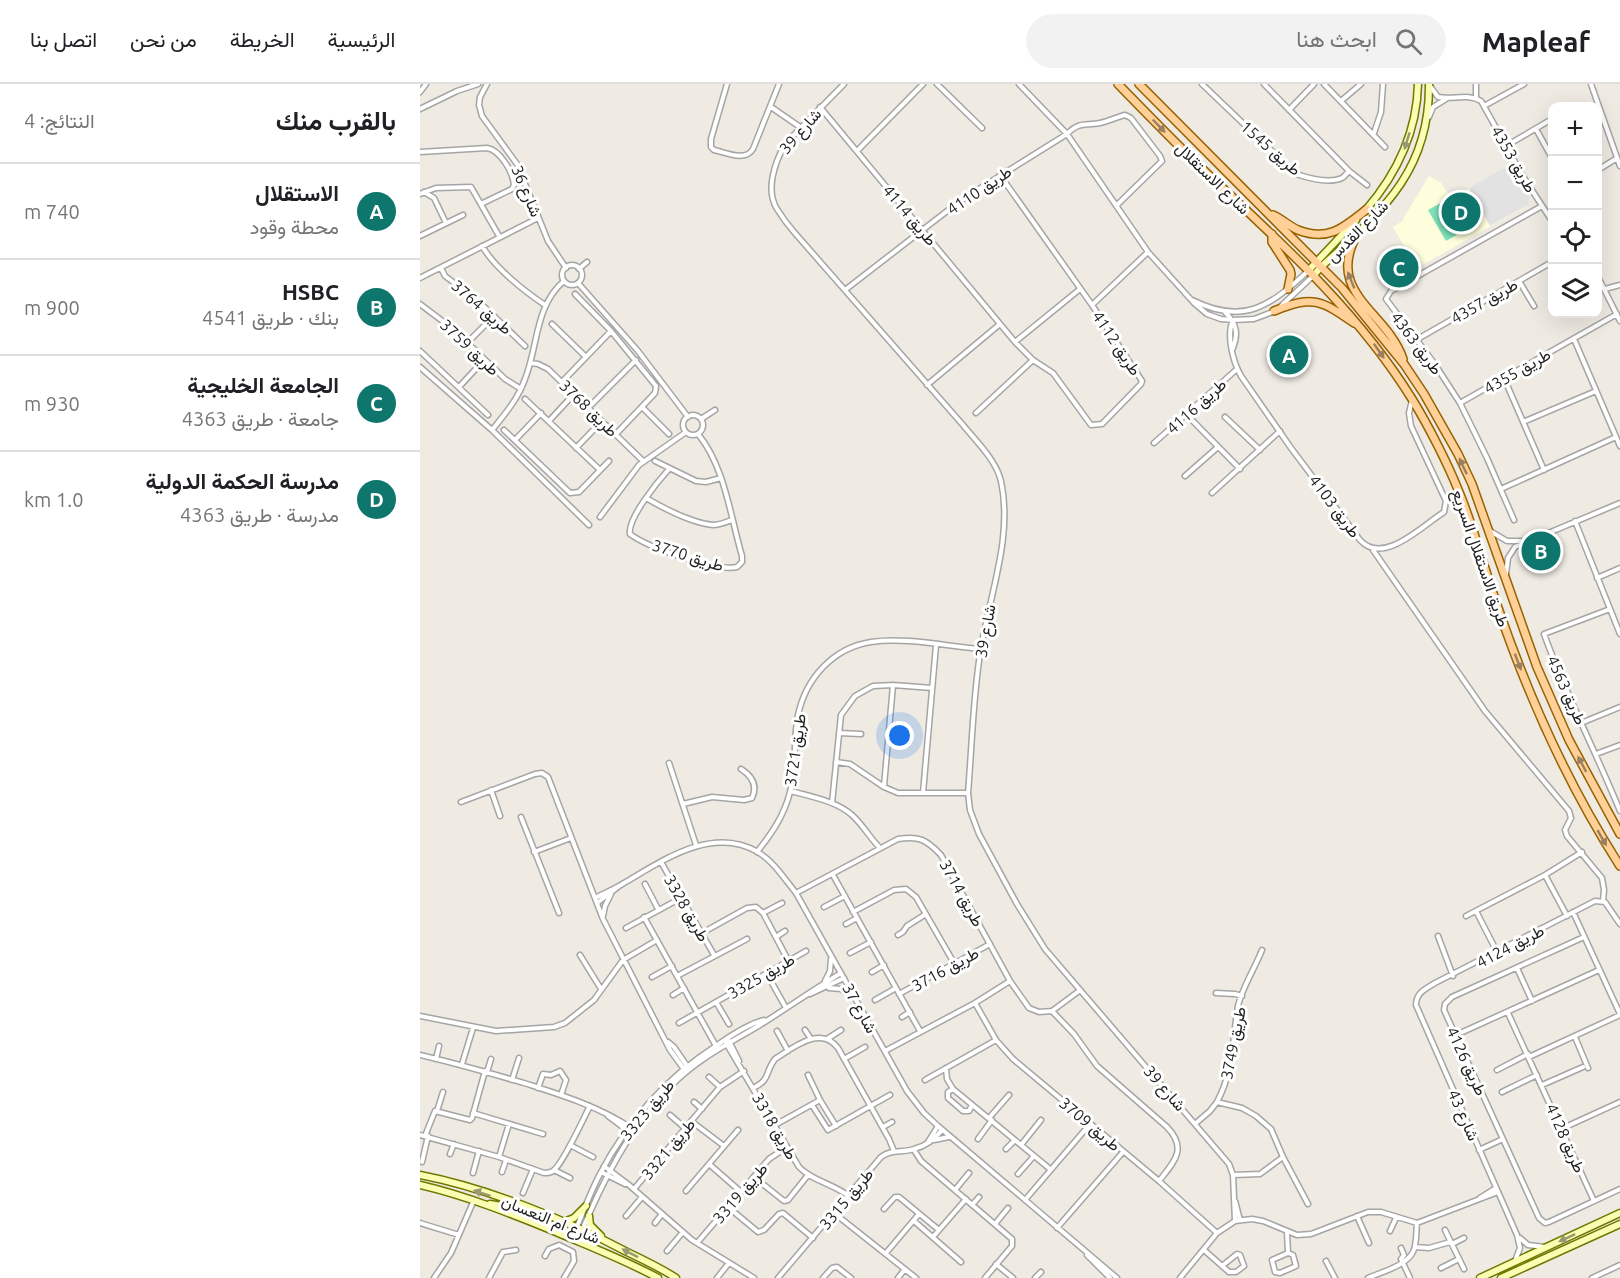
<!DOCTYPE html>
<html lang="ar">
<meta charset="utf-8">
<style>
:root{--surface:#fff;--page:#f2f2f2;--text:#202124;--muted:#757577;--line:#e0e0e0;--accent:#0f766e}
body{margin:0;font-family:Ubuntu,Vazirmatn,sans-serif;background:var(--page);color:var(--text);direction:rtl}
.controls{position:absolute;right:18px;top:18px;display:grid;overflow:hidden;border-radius:12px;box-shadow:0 6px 24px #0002}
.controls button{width:54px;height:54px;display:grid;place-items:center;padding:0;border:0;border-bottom:2px solid var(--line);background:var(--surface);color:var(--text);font:30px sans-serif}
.you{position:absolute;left:480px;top:652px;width:21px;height:21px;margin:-15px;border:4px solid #fff;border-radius:50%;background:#1a73e8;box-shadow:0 0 0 9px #1a73e833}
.badge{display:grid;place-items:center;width:39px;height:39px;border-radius:50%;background:var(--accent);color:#fff;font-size:20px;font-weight:700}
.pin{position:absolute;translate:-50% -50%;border:3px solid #fff;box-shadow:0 2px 6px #0006}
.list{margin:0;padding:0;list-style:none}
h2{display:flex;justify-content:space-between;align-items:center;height:78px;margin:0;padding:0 24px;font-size:26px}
h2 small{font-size:20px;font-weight:400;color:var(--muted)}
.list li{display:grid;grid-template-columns:39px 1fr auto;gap:18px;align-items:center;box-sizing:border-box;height:96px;padding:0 24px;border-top:2px solid var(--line)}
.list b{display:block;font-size:22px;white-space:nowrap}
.list p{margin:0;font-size:20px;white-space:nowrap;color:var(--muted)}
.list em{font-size:20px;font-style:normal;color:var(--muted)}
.icon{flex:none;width:33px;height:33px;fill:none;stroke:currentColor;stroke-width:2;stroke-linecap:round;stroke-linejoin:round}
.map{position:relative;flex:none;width:1200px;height:1194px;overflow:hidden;direction:ltr}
header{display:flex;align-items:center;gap:36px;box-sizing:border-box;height:84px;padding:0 30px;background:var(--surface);border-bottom:2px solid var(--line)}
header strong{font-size:28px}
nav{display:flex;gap:33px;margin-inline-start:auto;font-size:21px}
.search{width:420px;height:54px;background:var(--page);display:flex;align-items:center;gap:15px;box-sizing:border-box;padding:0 21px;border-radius:33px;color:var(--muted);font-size:22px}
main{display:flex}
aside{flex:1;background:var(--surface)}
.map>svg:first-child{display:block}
</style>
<header>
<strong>Mapleaf</strong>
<div class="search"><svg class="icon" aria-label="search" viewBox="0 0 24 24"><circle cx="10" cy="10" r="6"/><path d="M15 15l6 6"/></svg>ابحث هنا</div>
<nav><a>الرئيسية</a><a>الخريطة</a><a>من نحن</a><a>اتصل بنا</a></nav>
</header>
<main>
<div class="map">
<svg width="1200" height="1194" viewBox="0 0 1200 1194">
<rect width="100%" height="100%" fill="#efebe3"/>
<path fill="#fffedc" d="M 1090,80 L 1110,114 L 1108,121 L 997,184 L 973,143 L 984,136 L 983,135 L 1009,92 L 1019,98 L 1020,97 L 1027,108 L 1032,110 L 1039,110 Z"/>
<path fill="#7ce3b9" d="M 1035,111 L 1052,142 L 1026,157 L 1008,126 Z"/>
<path fill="#e2e2e2" d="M 1090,80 L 1110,114 L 1108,121 L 1070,142 L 1049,104 Z"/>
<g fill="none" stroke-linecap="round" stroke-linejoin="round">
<defs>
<path id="minor" d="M 67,0 L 60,13 L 59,21 L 62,32 L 97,80 L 128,157 L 146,184
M 307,0 L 291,55 L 291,63 L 294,66 C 307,69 325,78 333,65 L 359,0
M 424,0 L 365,60 C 355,78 345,106 357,125 C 362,133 368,141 374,148 L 543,341 C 556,357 576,376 581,397 C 593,452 570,510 561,564 C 553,610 552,662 548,709 L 550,726 L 559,750 L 597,820 L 625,865 L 809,1080 L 813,1091 L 815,1137
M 517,0 L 562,44
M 599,0 L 647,50 L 728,168 L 774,219 L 787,230 L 801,235 L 813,236 L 834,235 L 855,227
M 782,0 L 876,90 C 888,94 909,100 922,94 C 925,92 927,89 929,87
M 844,0 L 929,87 L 947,101
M 904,0 L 965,63
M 1056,0 L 1056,14
M 1171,0 L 1200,82
M 1010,2 L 1018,13 C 1033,16 1048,9 1061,17 L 1104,94 L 1132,137
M 0,8 L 6,0
M 921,17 L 941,0
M 1064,22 L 1104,0
M 351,23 L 380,43
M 400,23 L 595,258 L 613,276 L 633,289 L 671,341 L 682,340 L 721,300 L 722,297 L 672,221 L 580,91
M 0,25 L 37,7 L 58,0
M 869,26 L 894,0
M 1009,33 L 1013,23 L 1026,15
M 1116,45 L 1132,74
M 954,49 L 961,28 L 963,0
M 1086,62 L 1132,35
M 437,67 L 503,0
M 0,68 L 67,64 C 80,66 93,88 94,101 L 92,105 L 61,120
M 1178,86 L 1197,74
M 4,108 L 14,114 L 26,139
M 0,110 L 16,104 L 51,103 L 79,152
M 0,152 L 43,131
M 62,162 C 75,184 104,207 125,221
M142 191a10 10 0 1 1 20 0a10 10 0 1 1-20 0Z
M 21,184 L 25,192 L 57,216 L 105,262
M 159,185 L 167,178
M 1178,193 L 1200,237
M 0,194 L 118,134
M 1099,197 L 1114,222
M 158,199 L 218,267 L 268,333
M 1185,205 L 1200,201
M 425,206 L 540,117 L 647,50 C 660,37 665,42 680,39 C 689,37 697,33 705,31 L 711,34 L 740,72 L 742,77 L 697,121
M 155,210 L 191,247 L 236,302 L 235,309 L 196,350
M 772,216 C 824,242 850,222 888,187
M 0,220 L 33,245 L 85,295 L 101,305
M 672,221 L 728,168
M 861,222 L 893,192
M 805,228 C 816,239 819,249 813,264
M 813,236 C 806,251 813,278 821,292 L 871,364 L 940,456 C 963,482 1002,442 1024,428 L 1026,417 L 991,342 L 989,329 L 992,316
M 132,240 L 165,272
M 1154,255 L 1200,362
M 996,256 L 1132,178
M 595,258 L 660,205
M 47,259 L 74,232
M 0,267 L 68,331
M 110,279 L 118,280 L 128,285 L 223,377
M 0,283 L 72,346 L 169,441
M 1084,294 L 1124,386
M 142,298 L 191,247
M 507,301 L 580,240
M 39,303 L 64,276
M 105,315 L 180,386
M 1040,319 L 1197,230
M 222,323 L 249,350
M 168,324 L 216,276
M 556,329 L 613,276
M 767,331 L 820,385
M263 341a10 10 0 1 1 20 0a10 10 0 1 1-20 0Z
M 805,333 L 840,366
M 281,335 L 295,326
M 129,337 L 154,310
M 1103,338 L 1176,307
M 72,346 C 85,330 98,315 105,295 C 118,263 115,221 144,197
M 84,346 L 150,409 L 159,408 L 189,377
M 95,356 L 121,329
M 734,359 L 817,285
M 156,364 L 182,337
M 235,377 L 276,397 L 286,398 L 301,394
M 249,385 C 238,397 207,435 210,450 C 227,463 297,488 317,483 L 322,478 L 322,472 C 310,431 305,383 278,350
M 765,392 L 798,363
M 1081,405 L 1196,353
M 792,409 L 860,347
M 226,414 C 245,425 271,439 293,441 C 300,441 306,438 312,436
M 180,433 L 219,381 L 266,348
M 1094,436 L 1067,374 L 1040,319 L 1014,279 L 966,215 L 971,207 L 1122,122
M 1155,437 L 1200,550
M 1070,447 L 1087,457 L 1101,457
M 953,466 L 1065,627 L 1149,727 L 1151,734 L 1145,746 L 1147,752 L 1182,794 L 1184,806 L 1183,817
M 1086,490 L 1088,474 L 1095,463 L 1200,419
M 1177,494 L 1200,484
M 1190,525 L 1124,550 C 1146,611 1176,668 1200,727
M 1161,639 L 1200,623
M 419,649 L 441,650
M 1176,670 L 1200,661
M 416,678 L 430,680 L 464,703 L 478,709 L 548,709
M 249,679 L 276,761
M 464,702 L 473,601
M 71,706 L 80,732
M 371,707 C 392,713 416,717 432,731 C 443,741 450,754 460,764
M 503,709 L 516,561
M 41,718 L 115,690 L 122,689 L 128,693 L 183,835 L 250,966 L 266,988
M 412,719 L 421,631 L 435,612 L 453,602 L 473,601 L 512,604
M 263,720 L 292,713 L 324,716 L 332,714 C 338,701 332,692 321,685
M 101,733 L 139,829
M 114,768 L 151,754
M 337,768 C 352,749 364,732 370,708 C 377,683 373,656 378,631 C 386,594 413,564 451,558 C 486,553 525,562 560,565
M 241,778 L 294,871
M 413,791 L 500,947
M 1125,791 L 1147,832
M 225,800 L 238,825
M 376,809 L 478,755 C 499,752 506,755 521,771 L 590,897 L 609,924 L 619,928 L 632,927 L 659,907
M 175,814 C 184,809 195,805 204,799 C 242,777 292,741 338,768 C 354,778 364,794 376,809 L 487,1007 L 504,1029 L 518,1042 L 697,1194
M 177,819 L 198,803
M 404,823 L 425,812
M 1056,827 L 1077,868
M 433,828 L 474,806 L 486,805 L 496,813 L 534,879
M 1153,828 L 1200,930
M 343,829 L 362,819
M 183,832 L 185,822 L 191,810
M 1046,832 L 1125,791 L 1162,768
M 224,833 L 296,962
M 426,840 L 437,834
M 206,844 L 261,814
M 282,849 L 327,824 L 336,823 L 343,829 L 368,876
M 478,851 L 483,848 L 487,842 L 506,830
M 1018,852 L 1033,892
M 356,853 L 365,847
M 1164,853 L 1032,913 L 1025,920 L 1024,926 L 1119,1134 L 1125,1139 L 1129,1138 L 1200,1105
M 430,869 L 451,858
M 160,871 L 181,905
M 1097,884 L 1112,917
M 452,888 L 464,881
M 347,890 L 366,924
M 257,892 L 327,855
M 232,893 L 252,882
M 405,897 L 410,887 L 411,875
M 409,904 L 421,905 L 432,912
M 796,909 L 815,910 L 822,912
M 390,910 L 424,894
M 479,910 L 570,860
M 253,911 L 264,904
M 455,916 L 476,904
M 296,918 L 309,940
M 555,919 L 576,956 L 593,975 L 739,1097 L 797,1149
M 632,927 L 654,950 L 677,982 L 747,1043 C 768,1065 754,1078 739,1097
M 1088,929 L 1174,1117
M 0,932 L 76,947 L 134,943 L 145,939 L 174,916 L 203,876 L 237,856
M 482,933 L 490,928
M 259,939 L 386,867
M 385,946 L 391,955
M 357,947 L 368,967
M 1036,951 L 1179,886
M 1155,953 L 1168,984
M 407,955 L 421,946
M 309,957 L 319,977
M 248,958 L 254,963 L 267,982
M 306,959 L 379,1083 C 391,1096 413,1100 429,1112
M 465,967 L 555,919 L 590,897
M 0,971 C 35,979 69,989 104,999 C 141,1011 178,1022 211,1044
M 1109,973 L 1200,931
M 16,975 L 19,962
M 424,975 L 445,963
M 42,980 L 53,944
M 526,984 L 527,995 L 533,1005 L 630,1085
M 1077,986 L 1108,970
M 67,988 L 71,975
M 388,991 L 400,1016
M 289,993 L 300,1003
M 92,996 L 99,974
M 505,996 L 576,956
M 1122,1001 L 1163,983
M 118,1004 L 123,990 L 131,991 L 140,987 L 146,996 L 141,1011
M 333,1004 C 351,996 345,987 355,975 C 374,963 401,941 418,964 L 469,1055 L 474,1067
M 533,1005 L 528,1008 L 528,1014 L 543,1027 L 549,1027 L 552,1021
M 1082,1008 L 1117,991
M 274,1018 L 282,1025
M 797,1018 C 814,986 812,957 818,922 C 822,904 835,884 842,866
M 392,1021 L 408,1046 L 470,1011
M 17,1027 L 23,1008
M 53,1029 L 123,1050
M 250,1031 L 265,1044
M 188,1032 L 208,1047
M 569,1034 L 589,1011
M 271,1037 L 304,1062
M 776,1039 L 790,1027 L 797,1018 L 822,1024 L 836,1032 L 851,1045 L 863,1073 L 888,1120
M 355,1041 L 400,1016 L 416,1042
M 463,1043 L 472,1038
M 1141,1045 L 1200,1018
M 0,1051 L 79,1073 L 124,1089 C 127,1089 130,1089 133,1087 C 143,1080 163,1035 170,1022
M 5,1052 L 15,1027 L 50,1036 L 52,1034 L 65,987
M 558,1055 L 572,1036
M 514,1056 L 529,1053
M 508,1058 L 518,1042
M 150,1061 L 173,1073
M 601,1061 L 621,1036
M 586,1065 L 595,1056
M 494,1066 L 501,1077 L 592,1155 L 592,1162 L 565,1194
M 1059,1066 L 1083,1055
M 30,1070 L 34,1060
M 79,1073 L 89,1040
M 2,1078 L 8,1052
M 289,1080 L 321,1108
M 184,1082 L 209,1101 L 272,1156 L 334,1194
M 134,1086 L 150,1094
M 82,1088 L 86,1076
M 181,1088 L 205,1100
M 53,1089 L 59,1067
M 598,1090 L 614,1072
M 813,1091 L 840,1090 L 863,1073
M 334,1093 L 364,1117 L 368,1116 L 388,1091
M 214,1105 L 300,1003 L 324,987
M 535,1106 L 549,1089
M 266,1107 L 318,1046
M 103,1109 L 113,1085
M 1060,1114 L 1076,1104
M 605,1116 L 670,1040
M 815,1117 L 820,1136
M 552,1121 L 559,1113
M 308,1123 L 338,1148 L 344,1146 L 359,1130 L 363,1129 L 393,1154
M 464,1125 L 475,1113 L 479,1113 L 519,1146
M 414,1129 L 496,1194
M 206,1132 L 222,1113
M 937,1132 L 949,1159
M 494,1137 L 541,1178
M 0,1139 L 39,1151
M 235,1139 L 242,1130
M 575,1140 L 588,1124
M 637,1144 L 703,1068
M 156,1145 C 164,1126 171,1107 180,1090 C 207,1038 247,993 296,962 C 310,952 328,940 344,936
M 1025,1146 L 1044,1185
M 970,1147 L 976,1134
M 867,1148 L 868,1169 L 873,1171 L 876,1182 L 860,1189 L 855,1188 L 852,1176 L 868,1169
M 513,1153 L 546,1115
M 1100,1154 L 1108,1161 L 1125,1163
M 158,1156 C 181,1100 211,1039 256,997 C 281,973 310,959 340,941 C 367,924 393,906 421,889
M 277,1159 L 349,1075 L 367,1063
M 1032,1160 L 1044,1154
M 995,1163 L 1009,1164 L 1030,1158
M 981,1164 L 984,1171 L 981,1175 L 990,1194
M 784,1166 L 809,1188 L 816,1188 L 824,1182 L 820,1171 L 817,1170 L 802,1182
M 247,1167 L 263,1148
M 466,1169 L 499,1130
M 667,1171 L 690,1194
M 125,1172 L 129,1165 L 139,1161 L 153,1168 L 154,1177 L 144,1194
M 906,1177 L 915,1194
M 1095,1177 L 1100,1164 L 1097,1151 L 996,921 C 996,909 1005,905 1015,899 L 1175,817 L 1185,818 L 1200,840
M 576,1180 L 593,1194
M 1021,1184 L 1039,1175
M 14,1194 L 31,1169 L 54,1116
M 69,1194 L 83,1168 L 96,1166
M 297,1194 L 309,1179
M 358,1194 L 461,1073 C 471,1065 482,1069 494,1065 C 506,1062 515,1055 522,1046
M 403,1194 L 412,1184 L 417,1183 L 431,1194
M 478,1194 L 485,1185
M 615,1194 L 621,1188
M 760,1194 L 797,1149 L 815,1137 L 832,1135 L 843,1137 L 877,1151 L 891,1150 L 948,1128 L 961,1128 L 997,1139 L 1078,1108
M 948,1194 C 961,1188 986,1182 993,1168 C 997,1160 996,1148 997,1139
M 1172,1194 L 1200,1181"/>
<path id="secondary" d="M 945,127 C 977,90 997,49 998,0
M 888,187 L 936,136
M 893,192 L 901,183 C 961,128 1010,88 1009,0
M 0,1091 C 67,1104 147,1136 207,1168 C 224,1176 241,1184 256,1194
M 0,1101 C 47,1112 92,1130 136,1148 C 171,1163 205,1176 238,1194
M 70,1120 L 81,1122 L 152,1149 L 162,1146
M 169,1132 L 170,1141 L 181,1152
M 144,1138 L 154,1134 L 166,1122
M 1060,1194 L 1200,1129
M 1081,1194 L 1200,1140"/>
<path id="primary" d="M 698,0 C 730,33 762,66 795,97 C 867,164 940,231 992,315 C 1008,341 1028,380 1039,408 C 1054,444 1064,484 1077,521 C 1108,612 1148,701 1200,782
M 719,0 L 922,204 L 984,280 L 1004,310 L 1038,370 L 1052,400 L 1117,583 L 1149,656 L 1200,750
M 853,131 C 862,135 869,142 878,146 C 909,158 924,143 947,125
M 938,149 C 903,209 967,227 983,275
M 852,150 L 852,158 L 870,186 L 871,190 L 868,205
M 854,227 C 893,211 901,216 934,239"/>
</defs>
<use href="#minor" stroke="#a5a5a5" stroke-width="7"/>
<use href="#secondary" stroke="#6e7900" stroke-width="9"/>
<use href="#primary" stroke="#976200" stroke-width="10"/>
<use href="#minor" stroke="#fff" stroke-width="4"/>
<use href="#secondary" stroke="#fbfdb3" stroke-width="6"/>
<use href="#primary" stroke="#ffd098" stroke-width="7"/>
</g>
<defs><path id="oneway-solid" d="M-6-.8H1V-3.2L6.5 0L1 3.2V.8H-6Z" transform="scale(1.5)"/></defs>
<g fill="#9a8061">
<use href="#oneway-solid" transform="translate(739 42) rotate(46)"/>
<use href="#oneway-solid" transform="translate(931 196) rotate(-112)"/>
<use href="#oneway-solid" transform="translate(959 267) rotate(55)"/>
<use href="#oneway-solid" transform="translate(1043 382) rotate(-115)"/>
<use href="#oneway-solid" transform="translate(1098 578) rotate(69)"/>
<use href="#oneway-solid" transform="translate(1162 680) rotate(-118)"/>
<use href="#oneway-solid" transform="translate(1182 754) rotate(60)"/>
</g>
<g fill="#989970">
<use href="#oneway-solid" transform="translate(987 57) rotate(107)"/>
<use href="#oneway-solid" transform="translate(62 1109) rotate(-162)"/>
<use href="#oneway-solid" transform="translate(1147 1154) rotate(155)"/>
<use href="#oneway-solid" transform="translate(210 1169) rotate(-153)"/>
</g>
<g text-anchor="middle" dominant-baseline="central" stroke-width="6" stroke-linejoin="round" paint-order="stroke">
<g font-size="16" fill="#1e1e1e" stroke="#fff">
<text transform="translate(380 47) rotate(-49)">شارع 39</text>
<text transform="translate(851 64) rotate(41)">طريق 1545</text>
<text transform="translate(1094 75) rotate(60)">طريق 4353</text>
<text transform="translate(793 94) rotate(44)">شارع الاستقلال</text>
<text transform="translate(559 106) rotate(-34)">طريق 4110</text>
<text transform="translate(107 107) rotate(67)">شارع 36</text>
<text transform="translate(490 131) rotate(50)">طريق 4114</text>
<text transform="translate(937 147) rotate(-45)">شارع القدس</text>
<text transform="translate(1064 217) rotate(-30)">طريق 4357</text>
<text transform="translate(62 223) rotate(41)">طريق 3764</text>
<text transform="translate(697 259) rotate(56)">طريق 4112</text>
<text transform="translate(997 259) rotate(53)">طريق 4363</text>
<text transform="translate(50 263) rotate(43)">طريق 3759</text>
<text transform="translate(1097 287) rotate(-30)">طريق 4355</text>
<text transform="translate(776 322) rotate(-42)">طريق 4116</text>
<text transform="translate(169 324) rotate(44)">طريق 3768</text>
<text transform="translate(915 422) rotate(53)">طريق 4103</text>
<text transform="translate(268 471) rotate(17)">طريق 3770</text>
<text transform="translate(1061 474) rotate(71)">طريق الاستقلال السريع</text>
<text transform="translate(565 547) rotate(-80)">شارع 39</text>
<text transform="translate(1147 606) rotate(66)">طريق 4563</text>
<text transform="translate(375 666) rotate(-82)">طريق 3721</text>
<text transform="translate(542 809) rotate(61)">طريق 3714</text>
<text transform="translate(267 824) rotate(60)">طريق 3328</text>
<text transform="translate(1090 862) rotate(-28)">طريق 4124</text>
<text transform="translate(525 885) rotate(-29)">طريق 3716</text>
<text transform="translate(341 892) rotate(-30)">طريق 3325</text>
<text transform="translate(440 924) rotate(61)">شارع 37</text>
<text transform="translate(813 959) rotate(-79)">طريق 3749</text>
<text transform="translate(1047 977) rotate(65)">طريق 4126</text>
<text transform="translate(745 1004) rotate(49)">شارع 39</text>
<text transform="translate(227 1026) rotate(-50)">طريق 3323</text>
<text transform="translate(1044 1031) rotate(66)">شارع 43</text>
<text transform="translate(670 1040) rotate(40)">طريق 3709</text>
<text transform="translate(355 1042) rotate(60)">طريق 3318</text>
<text transform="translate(1146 1054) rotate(66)">طريق 4128</text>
<text transform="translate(248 1065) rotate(-50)">طريق 3321</text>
<text transform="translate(320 1109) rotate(-49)">طريق 3319</text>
<text transform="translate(426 1115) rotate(-50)">طريق 3315</text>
<text transform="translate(131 1135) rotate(22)">شارع ام النعسان</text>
</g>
</g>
</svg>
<div class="controls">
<button>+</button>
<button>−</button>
<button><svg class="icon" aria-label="locate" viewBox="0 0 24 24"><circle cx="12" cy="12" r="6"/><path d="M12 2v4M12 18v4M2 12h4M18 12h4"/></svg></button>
<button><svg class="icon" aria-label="layers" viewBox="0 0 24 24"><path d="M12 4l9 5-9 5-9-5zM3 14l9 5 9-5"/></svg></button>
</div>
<div class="you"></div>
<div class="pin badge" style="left:869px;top:271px">A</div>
<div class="pin badge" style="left:1121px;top:467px">B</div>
<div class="pin badge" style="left:979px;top:184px">C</div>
<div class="pin badge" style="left:1041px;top:128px">D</div>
</div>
<aside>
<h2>بالقرب منك<small>النتائج: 4</small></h2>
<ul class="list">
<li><span class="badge">A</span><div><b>الاستقلال</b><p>محطة وقود</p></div><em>740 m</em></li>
<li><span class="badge">B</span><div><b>HSBC</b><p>بنك · طريق 4541</p></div><em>900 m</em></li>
<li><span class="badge">C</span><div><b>الجامعة الخليجية</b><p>جامعة · طريق 4363</p></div><em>930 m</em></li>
<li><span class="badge">D</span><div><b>مدرسة الحكمة الدولية</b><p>مدرسة · طريق 4363</p></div><em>1.0 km</em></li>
</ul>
</aside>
</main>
